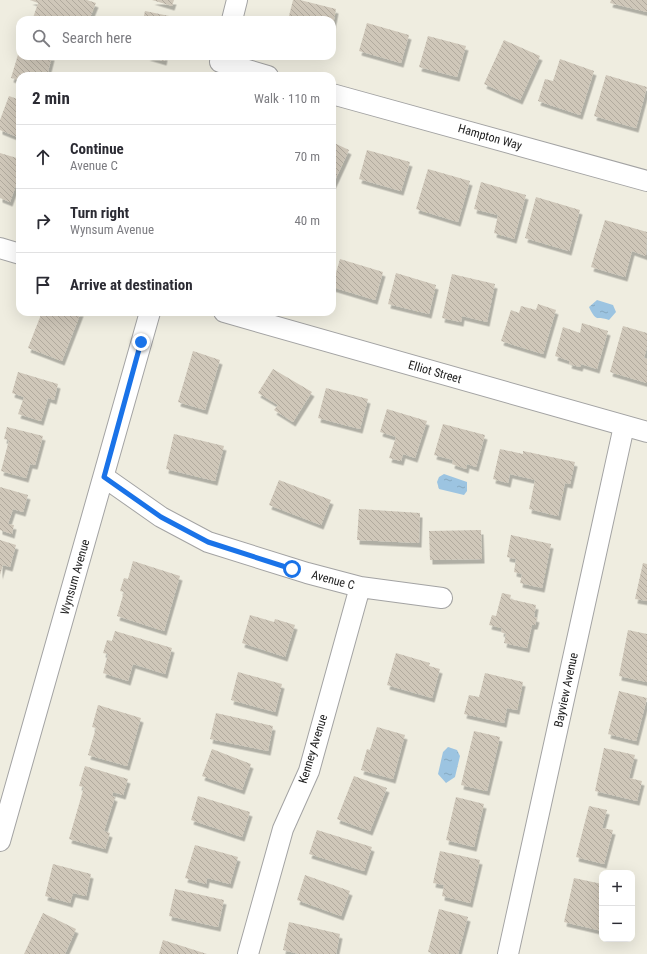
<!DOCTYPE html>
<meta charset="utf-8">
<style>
:root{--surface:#fff;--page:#f7f7f7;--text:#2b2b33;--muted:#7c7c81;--line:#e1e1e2}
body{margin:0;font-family:"Roboto Condensed",sans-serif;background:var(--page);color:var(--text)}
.controls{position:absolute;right:12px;bottom:12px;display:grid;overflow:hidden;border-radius:8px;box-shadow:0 4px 16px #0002}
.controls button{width:36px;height:36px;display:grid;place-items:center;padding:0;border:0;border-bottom:1px solid var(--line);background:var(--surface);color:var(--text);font:20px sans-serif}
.stop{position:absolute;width:12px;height:12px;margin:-9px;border:3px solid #1a73e8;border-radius:50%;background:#fff}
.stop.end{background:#1a73e8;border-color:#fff;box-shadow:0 1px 4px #0008}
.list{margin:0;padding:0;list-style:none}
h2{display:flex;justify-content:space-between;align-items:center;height:52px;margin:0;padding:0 16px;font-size:17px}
h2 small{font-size:13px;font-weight:400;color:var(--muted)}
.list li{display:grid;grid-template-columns:26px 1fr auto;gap:12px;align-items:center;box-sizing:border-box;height:64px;padding:0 16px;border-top:1px solid var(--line)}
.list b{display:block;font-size:15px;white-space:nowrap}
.list p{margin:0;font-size:13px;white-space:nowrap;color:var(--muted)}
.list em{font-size:13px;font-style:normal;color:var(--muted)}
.icon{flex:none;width:22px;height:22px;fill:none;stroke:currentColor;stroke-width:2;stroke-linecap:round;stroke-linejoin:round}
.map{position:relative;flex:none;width:647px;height:954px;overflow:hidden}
.search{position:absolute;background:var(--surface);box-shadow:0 4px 16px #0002;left:16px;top:16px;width:320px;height:44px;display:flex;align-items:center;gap:10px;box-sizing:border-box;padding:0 14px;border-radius:12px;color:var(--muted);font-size:15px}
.panel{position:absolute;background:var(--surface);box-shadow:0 4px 16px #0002;left:16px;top:72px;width:320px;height:244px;border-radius:12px}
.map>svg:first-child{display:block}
</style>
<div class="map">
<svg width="647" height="954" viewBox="0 0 647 954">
<defs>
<pattern id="water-ripples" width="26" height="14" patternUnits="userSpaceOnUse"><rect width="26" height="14" fill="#9cc4e1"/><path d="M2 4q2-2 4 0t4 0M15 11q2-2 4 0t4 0" fill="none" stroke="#86a8c0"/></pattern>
<pattern id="building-back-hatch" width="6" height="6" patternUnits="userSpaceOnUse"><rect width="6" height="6" fill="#cfc7b9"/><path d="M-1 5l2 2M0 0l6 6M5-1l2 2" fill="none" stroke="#b1aa9e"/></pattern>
<filter id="shadow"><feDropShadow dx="2.5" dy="4.5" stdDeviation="0" flood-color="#0004"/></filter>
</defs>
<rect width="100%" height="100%" fill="#efede0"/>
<path fill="url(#water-ripples)" d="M 597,300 L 613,305 L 616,312 L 609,320 C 597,315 597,324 589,307 Z
M 444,474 L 467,482 L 467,491 L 464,495 L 439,489 L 437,482 L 439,477 Z
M 448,747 L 457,750 L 460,756 L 455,777 L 446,783 L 438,774 L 443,752 Z"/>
<path fill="url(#building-back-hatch)" filter="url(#shadow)" d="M 30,0 L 87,0 L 96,3 L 89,20 L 38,20 L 33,18 L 38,3 Z
M 152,0 L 174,0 L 172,6 Z
M 293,0 L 300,0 L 336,9 L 333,25 L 332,20 L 288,20 Z
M 611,0 L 647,0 L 647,12 L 610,3 Z
M 145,11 L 174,17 L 173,20 L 143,20 Z
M 367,23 L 409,35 L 401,63 L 359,51 Z
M 428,36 L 466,46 L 457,77 L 419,67 Z
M 504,40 L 540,56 L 520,100 L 484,84 Z
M 20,48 L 20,56 L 52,56 L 47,76 L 20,76 L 20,80 L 11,78 Z
M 147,56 L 165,56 L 164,61 Z
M 560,59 L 594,71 L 580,115 L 538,101 L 545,79 L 553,81 Z
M 125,72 L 138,76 L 123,76 Z
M 606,75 L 647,87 L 636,128 L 594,116 Z
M 9,96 L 20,100 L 20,138 L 0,130 L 0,120 Z
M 332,142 L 349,150 L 332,187 Z
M 367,150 L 410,162 L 401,191 L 359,179 Z
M 0,153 L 20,159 L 20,174 L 10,202 L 0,198 Z
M 428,169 L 470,181 L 458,222 L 416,209 Z
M 481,182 L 526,195 L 514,239 L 494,233 L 498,215 L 474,209 Z
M 536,197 L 580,210 L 569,251 L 525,238 Z
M 605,220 L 647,232 L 646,256 L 632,251 L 625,277 L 591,267 Z
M 340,259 L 383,272 L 375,300 L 332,287 Z
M 396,273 L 436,285 L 429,314 L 388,304 Z
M 452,274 L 495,284 L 487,322 L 462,316 L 461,322 L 442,318 Z
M 538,304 L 556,310 L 543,354 L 501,341 L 511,310 L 519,313 L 521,306 L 536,310 Z
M 42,312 L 81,312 L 62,361 L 28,348 Z
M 582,323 L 608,331 L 597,369 L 581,364 L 580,367 L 569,364 L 570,361 L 555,356 L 563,327 L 580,333 Z
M 623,326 L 647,333 L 647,347 L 644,358 L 647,359 L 647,383 L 610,372 Z
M 193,351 L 220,360 L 205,410 L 178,402 Z
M 273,369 L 312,392 L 293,422 L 274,410 L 278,405 L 258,393 Z
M 18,372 L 58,384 L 54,400 L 48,398 L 41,421 L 18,414 L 24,397 L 12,393 Z
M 326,388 L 368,399 L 360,429 L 318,418 Z
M 387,409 L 427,421 L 415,458 L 403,454 L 401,461 L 389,458 L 396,437 L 380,432 Z
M 443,424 L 485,435 L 476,467 L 467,464 L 466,469 L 452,464 L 453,460 L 434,455 Z
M 7,427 L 43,436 L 35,465 L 30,464 L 26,478 L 1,471 L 9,440 L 4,439 Z
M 174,434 L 224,446 L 215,481 L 166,469 Z
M 500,449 L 523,454 L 523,451 L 575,462 L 570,484 L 565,483 L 558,516 L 529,509 L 535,480 L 510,474 L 508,483 L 493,479 Z
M 279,480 L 331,500 L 321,525 L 269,505 Z
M 0,487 L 28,495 L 23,512 L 13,509 L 8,524 L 14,525 L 12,534 L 0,530 Z
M 359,509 L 420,513 L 419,543 L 357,540 Z
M 481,530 L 482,559 L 430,560 L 429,531 Z
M 511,535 L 551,544 L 542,588 L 520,583 L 522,574 L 514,572 L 516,559 L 507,557 Z
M 0,540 L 16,545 L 10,567 L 3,565 L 0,575 Z
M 133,561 L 180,576 L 164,631 L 117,616 L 124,592 L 120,591 L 124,578 L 128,579 Z
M 643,563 L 647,564 L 647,601 L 635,599 Z
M 502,593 L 511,595 L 510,599 L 536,605 L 534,617 L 537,618 L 535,625 L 532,625 L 527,648 L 504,643 L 506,634 L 501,632 L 502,628 L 489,625 L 492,615 L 496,616 Z
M 250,615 L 274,622 L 275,619 L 295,625 L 285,657 L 242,643 Z
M 628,630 L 647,634 L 647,682 L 619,676 Z
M 115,631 L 172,648 L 165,674 L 133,664 L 128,681 L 103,673 L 108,654 L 103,653 L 107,640 L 112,641 Z
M 396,653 L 430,663 L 429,666 L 440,669 L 432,698 L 387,685 Z
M 238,672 L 282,684 L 275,712 L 231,700 Z
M 485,673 L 523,682 L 517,710 L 507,708 L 504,723 L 464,714 L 469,695 L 479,697 Z
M 619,691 L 647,698 L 636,741 L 608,734 Z
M 98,705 L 141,718 L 127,766 L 88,755 L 96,728 L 92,727 Z
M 216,713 L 273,726 L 268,751 L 210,739 Z
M 377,727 L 405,735 L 393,779 L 361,770 L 367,749 L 370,750 Z
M 474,731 L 500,737 L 487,791 L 461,785 Z
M 604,748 L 635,755 L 629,778 L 642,781 L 637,801 L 595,791 Z
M 212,749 L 251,764 L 242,790 L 202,776 Z
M 85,766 L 128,779 L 123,795 L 113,792 L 112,796 L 115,797 L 104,831 L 110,833 L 105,849 L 69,839 L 84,787 L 79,786 Z
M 354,776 L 387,788 L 370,831 L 337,819 Z
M 198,796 L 250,812 L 242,837 L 191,820 Z
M 456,797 L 484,804 L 474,847 L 446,840 Z
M 589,806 L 607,810 L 602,828 L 613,830 L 604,864 L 576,857 Z
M 317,830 L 372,847 L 364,871 L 309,854 Z
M 195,845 L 238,857 L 230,884 L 207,878 L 206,884 L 185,878 Z
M 440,851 L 480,860 L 470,903 L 442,896 L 444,885 L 433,883 Z
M 53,864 L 91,874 L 86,896 L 73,893 L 70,903 L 45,896 Z
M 305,875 L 350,891 L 341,916 L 297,900 Z
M 574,878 L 602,884 L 602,931 L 564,922 Z
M 175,889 L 224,900 L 218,927 L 169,916 Z
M 439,909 L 468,917 L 458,954 L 436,954 L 428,952 Z
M 43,913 L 76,929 L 65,954 L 24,954 Z
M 289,922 L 340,934 L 336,954 L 299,954 L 283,950 Z
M 163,940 L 207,954 L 159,954 Z"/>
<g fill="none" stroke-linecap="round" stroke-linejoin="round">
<defs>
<path id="minor" d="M 232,20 L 237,0
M 220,62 L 268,76
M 332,94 L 647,181
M 0,248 L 20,254
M 224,312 L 647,432
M 104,477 L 161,517 L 208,542 L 307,573 L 360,587 L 442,598
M 0,841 L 150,312
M 248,954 L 283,829 L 309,771 L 360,587
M 508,954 L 624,426"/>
</defs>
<use href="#minor" stroke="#a3a3a3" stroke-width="22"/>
<use href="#minor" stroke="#fff" stroke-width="20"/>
</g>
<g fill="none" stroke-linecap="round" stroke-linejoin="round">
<path stroke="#1a73e8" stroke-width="5" d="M 141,342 L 104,477 L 161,517 L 208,542 L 292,569"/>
</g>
<g text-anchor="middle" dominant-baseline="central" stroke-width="3" stroke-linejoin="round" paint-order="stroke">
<g font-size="12" fill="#1c1c1c" stroke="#fff">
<text transform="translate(490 137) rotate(16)">Hampton Way</text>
<text transform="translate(435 372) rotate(16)">Elliot Street</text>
<text transform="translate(75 577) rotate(-74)">Wynsum Avenue</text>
<text transform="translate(333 580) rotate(15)">Avenue C</text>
<text transform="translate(566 690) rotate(-78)">Bayview Avenue</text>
<text transform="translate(313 749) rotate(-73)">Kenney Avenue</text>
</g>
</g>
</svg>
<div class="controls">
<button>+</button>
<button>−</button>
</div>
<div class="stop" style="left:292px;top:569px"></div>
<div class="stop end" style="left:141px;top:342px"></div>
<div class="search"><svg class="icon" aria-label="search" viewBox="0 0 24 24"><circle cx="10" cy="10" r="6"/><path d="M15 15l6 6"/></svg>Search here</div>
<section class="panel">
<h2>2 min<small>Walk · 110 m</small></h2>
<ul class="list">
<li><svg class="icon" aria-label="ahead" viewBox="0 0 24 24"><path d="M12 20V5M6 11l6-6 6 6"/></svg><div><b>Continue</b><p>Avenue C</p></div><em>70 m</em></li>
<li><svg class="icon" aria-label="right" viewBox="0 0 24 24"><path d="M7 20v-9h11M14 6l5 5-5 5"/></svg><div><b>Turn right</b><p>Wynsum Avenue</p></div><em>40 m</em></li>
<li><svg class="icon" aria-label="arrive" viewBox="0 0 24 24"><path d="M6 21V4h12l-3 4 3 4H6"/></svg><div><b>Arrive at destination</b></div></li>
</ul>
</section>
</div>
